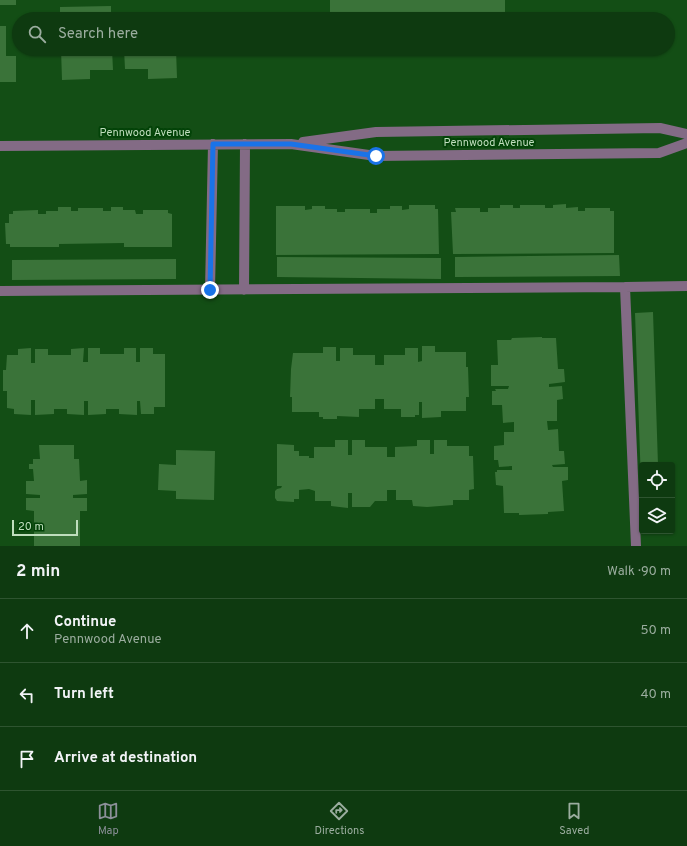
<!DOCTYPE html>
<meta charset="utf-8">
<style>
:root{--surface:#0e3a10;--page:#174119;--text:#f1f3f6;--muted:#9bad9f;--line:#2e5430;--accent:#8c9099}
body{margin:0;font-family:Overpass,sans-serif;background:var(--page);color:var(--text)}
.controls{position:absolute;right:12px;bottom:12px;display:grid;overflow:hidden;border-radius:4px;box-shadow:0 1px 3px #0004}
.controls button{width:36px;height:36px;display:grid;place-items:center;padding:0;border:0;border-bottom:1px solid var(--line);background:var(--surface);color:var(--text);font:20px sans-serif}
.scale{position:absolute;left:12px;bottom:10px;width:66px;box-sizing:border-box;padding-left:4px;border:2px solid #c0debe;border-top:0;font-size:11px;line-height:14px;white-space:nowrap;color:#c0debe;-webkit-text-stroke:3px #034308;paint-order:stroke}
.stop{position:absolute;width:12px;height:12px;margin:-9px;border:3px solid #1a73e8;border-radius:50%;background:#fff}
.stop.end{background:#1a73e8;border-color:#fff;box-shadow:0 1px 4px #0008}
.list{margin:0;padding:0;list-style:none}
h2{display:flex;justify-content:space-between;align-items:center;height:52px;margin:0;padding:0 16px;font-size:17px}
h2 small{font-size:13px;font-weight:400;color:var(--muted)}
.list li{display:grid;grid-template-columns:26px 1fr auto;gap:12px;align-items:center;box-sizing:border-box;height:64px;padding:0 16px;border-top:1px solid var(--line)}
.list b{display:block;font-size:15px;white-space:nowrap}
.list p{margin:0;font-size:13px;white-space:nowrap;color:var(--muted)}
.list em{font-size:13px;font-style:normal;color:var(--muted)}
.icon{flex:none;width:22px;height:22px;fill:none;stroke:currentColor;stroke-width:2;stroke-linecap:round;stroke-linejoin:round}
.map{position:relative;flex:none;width:687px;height:546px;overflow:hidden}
.search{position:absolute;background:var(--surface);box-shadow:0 1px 3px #0004;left:12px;right:12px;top:12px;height:44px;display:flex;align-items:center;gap:10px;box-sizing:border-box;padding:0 14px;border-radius:22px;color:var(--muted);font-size:15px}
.sheet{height:244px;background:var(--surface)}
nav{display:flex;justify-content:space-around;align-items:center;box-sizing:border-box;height:56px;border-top:1px solid var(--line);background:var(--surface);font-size:11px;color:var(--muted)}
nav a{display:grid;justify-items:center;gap:2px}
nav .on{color:var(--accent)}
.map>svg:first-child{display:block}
</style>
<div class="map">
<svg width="687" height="546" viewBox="0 0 687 546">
<rect width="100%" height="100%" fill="#134e15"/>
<path fill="#3a7339" d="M 0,0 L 16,0 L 16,5 L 0,5 Z
M 330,0 L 505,0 L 505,14 L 442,14 L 442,19 L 394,19 L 394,15 L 330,15 Z
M 111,6 L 111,19 L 60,19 L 60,7 Z
M 0,26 L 6,26 L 6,56 L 16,56 L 16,82 L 0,82 Z
M 61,49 L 112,49 L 113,70 L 90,70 L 90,79 L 62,80 Z
M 124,49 L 176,49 L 177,78 L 148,79 L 148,69 L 125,69 Z
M 394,49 L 443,49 L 443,52 L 394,52 Z
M 566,204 L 566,208 L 578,207 L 578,211 L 585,211 L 585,208 L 610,208 L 610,211 L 614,211 L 614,253 L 453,254 L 451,212 L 456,212 L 455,208 L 480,208 L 480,212 L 488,212 L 488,208 L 500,208 L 500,205 L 513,205 L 513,208 L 520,208 L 520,205 L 545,205 L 545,208 L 553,208 L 553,205 Z
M 409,205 L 435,205 L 435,209 L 438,209 L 439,254 L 276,255 L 276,206 L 305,206 L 305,210 L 312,209 L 312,206 L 325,206 L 325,209 L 337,209 L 337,212 L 345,212 L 345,209 L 370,209 L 370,213 L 377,213 L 377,209 L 390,209 L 390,206 L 402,206 L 402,210 L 409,209 Z
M 58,207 L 71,207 L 71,211 L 78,211 L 78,208 L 103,208 L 103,211 L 111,211 L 111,207 L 123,207 L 123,210 L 135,210 L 136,214 L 143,214 L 143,210 L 168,210 L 168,213 L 172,214 L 172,247 L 124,247 L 124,243 L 59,244 L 59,247 L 10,247 L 10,244 L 6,244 L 5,223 L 9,223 L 9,214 L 13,214 L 13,211 L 38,210 L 38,214 L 46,214 L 46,211 L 58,211 Z
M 619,255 L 620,276 L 455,277 L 455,257 Z
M 277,257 L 441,258 L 441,279 L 277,277 Z
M 176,259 L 176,279 L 12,280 L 12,260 Z
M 653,312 L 658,465 L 642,465 L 642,483 L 641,483 L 635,313 Z
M 542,337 L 542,338 L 556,338 L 558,369 L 564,369 L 565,382 L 549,384 L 549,387 L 562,386 L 563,399 L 557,400 L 557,421 L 547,421 L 548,430 L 558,429 L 559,451 L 564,451 L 565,464 L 552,465 L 553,467 L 568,467 L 568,480 L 562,481 L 564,511 L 548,512 L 548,514 L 519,515 L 519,513 L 504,513 L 503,486 L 496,485 L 495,472 L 497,472 L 497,470 L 512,470 L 512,466 L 499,467 L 498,460 L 494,460 L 494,446 L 504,445 L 504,432 L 514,432 L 514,422 L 503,423 L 502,405 L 492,405 L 492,391 L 496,391 L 495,389 L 508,389 L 509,386 L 491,386 L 491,365 L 498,365 L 497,340 L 511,340 L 512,338 Z
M 422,346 L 435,346 L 435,352 L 466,352 L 466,367 L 468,367 L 469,397 L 466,397 L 466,411 L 441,411 L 441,417 L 422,418 L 422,402 L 419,402 L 419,415 L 415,415 L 415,417 L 401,417 L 401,409 L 384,409 L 384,399 L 375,399 L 375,409 L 359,409 L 359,417 L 337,416 L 337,419 L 323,419 L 323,417 L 319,417 L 319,412 L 292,412 L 292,397 L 290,397 L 291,369 L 293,353 L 323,353 L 323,347 L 336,347 L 336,361 L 340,361 L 340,348 L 353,348 L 353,355 L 375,355 L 375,365 L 384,365 L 384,355 L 405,355 L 405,348 L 418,348 L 418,362 L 422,361 Z
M 31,348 L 31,363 L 35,363 L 35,349 L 48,349 L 48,355 L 71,355 L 71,349 L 84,348 L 83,362 L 88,362 L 88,348 L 100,348 L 100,354 L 124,354 L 124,348 L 136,348 L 136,362 L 140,362 L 140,348 L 153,348 L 153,354 L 165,354 L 165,407 L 154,407 L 154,414 L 141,414 L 140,401 L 137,401 L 137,415 L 119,414 L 119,409 L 106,409 L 106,414 L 88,415 L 88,401 L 84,401 L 84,415 L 67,414 L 67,409 L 54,409 L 54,414 L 35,415 L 35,400 L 31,400 L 31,415 L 14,414 L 14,409 L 7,408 L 7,391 L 3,391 L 3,370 L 6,370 L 7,355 L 18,355 L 18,349 Z
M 335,440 L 348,440 L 348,455 L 352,455 L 352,440 L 365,440 L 365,447 L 387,447 L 387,457 L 395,457 L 395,447 L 417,446 L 417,440 L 430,440 L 430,454 L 434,454 L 434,440 L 447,440 L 447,446 L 469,446 L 469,456 L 473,456 L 474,489 L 469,490 L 469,500 L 453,500 L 453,505 L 427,507 L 413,506 L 412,500 L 396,500 L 396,490 L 387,490 L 387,501 L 375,501 L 370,507 L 352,507 L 352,493 L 348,493 L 348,508 L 331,506 L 331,501 L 315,501 L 315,491 L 309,489 L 299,490 L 299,499 L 294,499 L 294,502 L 277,501 L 275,498 L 275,491 L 277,489 L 281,488 L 282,486 L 277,486 L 277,444 L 294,445 L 294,451 L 299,451 L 299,456 L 309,456 L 309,458 L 314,458 L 314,447 L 335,447 Z
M 39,445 L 74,445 L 74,459 L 79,459 L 80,481 L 87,480 L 87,494 L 73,495 L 73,498 L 87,498 L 87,511 L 80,511 L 80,546 L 34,546 L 34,511 L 26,510 L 26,498 L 40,498 L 40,495 L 26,494 L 26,481 L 34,481 L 33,469 L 29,469 L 29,464 L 33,464 L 33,459 L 40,459 Z
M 176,450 L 215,451 L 214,500 L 176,499 L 176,491 L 158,490 L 159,464 L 176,465 Z"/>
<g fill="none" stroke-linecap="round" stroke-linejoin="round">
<path stroke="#836b85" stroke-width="10" d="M 303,142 L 376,132 L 660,128 L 687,134
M 0,146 L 291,144 L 376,156 L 659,153 L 687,143
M 625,287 L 687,286
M 210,290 L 213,144
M 244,290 L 245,144
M 0,291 L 625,287 L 636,546"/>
</g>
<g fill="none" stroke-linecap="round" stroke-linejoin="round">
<path stroke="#1a73e8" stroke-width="5" d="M 210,290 L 213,144 L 291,144 L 376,156"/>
</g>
<g text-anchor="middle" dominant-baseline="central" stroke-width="4" stroke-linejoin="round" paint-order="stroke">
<g font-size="11" fill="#c0debe" stroke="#034308">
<text x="145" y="133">Pennwood Avenue</text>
<text x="489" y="143">Pennwood Avenue</text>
</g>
</g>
</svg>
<div class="controls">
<button><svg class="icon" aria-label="locate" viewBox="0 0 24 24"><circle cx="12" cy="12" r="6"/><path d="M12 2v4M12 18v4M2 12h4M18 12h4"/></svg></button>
<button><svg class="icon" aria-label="layers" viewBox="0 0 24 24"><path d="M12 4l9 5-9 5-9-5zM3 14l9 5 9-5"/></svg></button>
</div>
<div class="scale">20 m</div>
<div class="stop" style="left:376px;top:156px"></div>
<div class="stop end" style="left:210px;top:290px"></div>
<div class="search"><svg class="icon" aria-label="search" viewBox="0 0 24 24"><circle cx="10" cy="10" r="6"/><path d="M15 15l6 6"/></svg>Search here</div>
</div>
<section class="sheet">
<h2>2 min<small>Walk · 90 m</small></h2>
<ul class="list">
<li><svg class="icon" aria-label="ahead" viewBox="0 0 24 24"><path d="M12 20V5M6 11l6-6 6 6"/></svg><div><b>Continue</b><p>Pennwood Avenue</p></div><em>50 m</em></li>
<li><svg class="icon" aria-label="left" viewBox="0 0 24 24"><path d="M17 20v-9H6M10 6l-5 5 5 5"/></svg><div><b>Turn left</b></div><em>40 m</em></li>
<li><svg class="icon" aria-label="arrive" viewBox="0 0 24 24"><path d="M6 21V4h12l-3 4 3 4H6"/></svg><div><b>Arrive at destination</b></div></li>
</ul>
</section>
<nav>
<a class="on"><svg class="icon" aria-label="map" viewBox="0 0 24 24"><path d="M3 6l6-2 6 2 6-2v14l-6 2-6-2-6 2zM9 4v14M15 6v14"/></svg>Map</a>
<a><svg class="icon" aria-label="directions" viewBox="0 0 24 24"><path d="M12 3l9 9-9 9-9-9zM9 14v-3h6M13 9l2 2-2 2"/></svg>Directions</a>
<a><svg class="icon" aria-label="saved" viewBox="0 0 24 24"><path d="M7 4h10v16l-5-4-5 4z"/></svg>Saved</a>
</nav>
